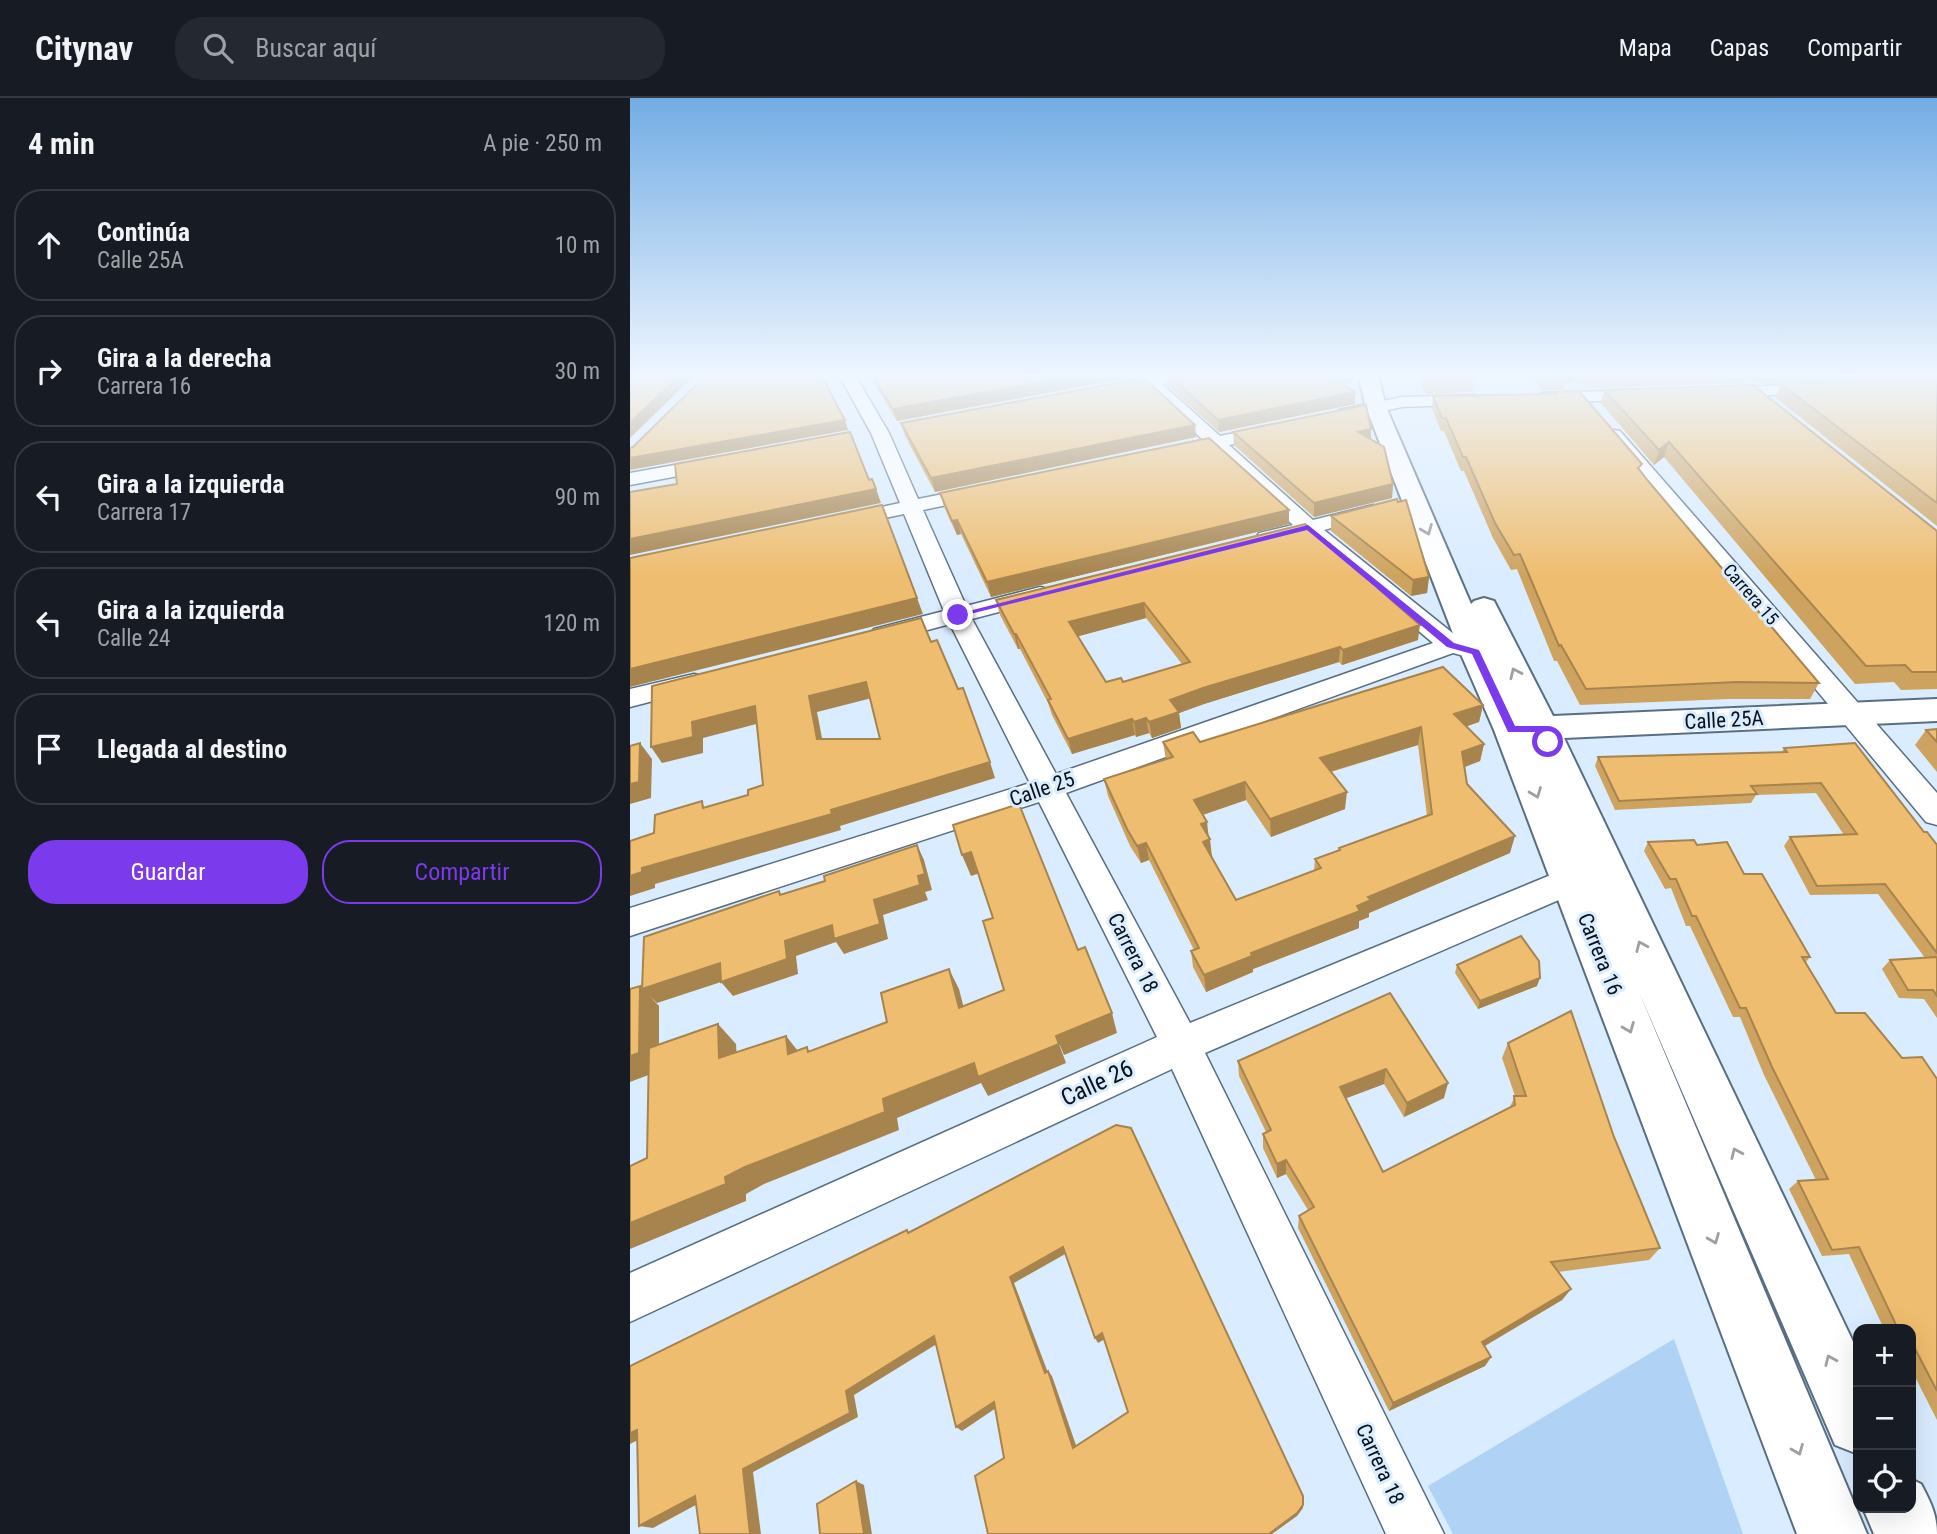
<!DOCTYPE html>
<html lang="es">
<meta charset="utf-8">
<style>
:root{--surface:#171b24;--page:#242831;--text:#f1f3f6;--muted:#9ea1a6;--line:#363941;--accent:#7c3aed}
body{margin:0;font-family:"Roboto Condensed",sans-serif;background:var(--page);color:var(--text)}
.controls{position:absolute;right:21px;bottom:21px;display:grid;overflow:hidden;border-radius:14px;box-shadow:0 7px 28px #0002}
.controls button{width:63px;height:63px;display:grid;place-items:center;padding:0;border:0;border-bottom:2px solid var(--line);background:var(--surface);color:var(--text);font:35px sans-serif}
.stop{position:absolute;width:21px;height:21px;margin:-16px;border:5px solid #7c3aed;border-radius:50%;background:#fff}
.stop.end{background:#7c3aed;border-color:#fff;box-shadow:0 2px 7px #0008}
.list{margin:0;padding:0;list-style:none}
h2{display:flex;justify-content:space-between;align-items:center;height:91px;margin:0;padding:0 28px;font-size:30px}
h2 small{font-size:23px;font-weight:400;color:var(--muted)}
.list li{display:grid;grid-template-columns:46px 1fr auto;gap:21px;align-items:center;box-sizing:border-box;height:112px;margin:0 14px 14px;padding:0 14px;border:2px solid var(--line);border-radius:28px}
.list b{display:block;font-size:26px;white-space:nowrap}
.list p{margin:0;font-size:23px;white-space:nowrap;color:var(--muted)}
.list em{font-size:23px;font-style:normal;color:var(--muted)}
.actions{display:flex;gap:14px;padding:21px 28px}
.actions a{flex:1;padding:16px 0;border:2px solid var(--accent);border-radius:28px;text-align:center;font-size:24px;color:var(--accent)}
.actions .main{background:var(--accent);color:#fff}
.icon{flex:none;width:38px;height:38px;fill:none;stroke:currentColor;stroke-width:2;stroke-linecap:round;stroke-linejoin:round}
.map{position:relative;flex:none;width:1307px;height:1436px;overflow:hidden}
header{display:flex;align-items:center;gap:42px;box-sizing:border-box;height:98px;padding:0 35px;background:var(--surface);border-bottom:2px solid var(--line)}
header strong{font-size:33px}
nav{display:flex;gap:38px;margin-inline-start:auto;font-size:24px}
.search{width:490px;height:63px;background:var(--page);display:flex;align-items:center;gap:18px;box-sizing:border-box;padding:0 24px;border-radius:28px;color:var(--muted);font-size:26px}
main{display:flex}
aside{flex:1;background:var(--surface)}
.map>svg:first-child{display:block}
</style>
<header>
<strong>Citynav</strong>
<div class="search"><svg class="icon" aria-label="search" viewBox="0 0 24 24"><circle cx="10" cy="10" r="6"/><path d="M15 15l6 6"/></svg>Buscar aquí</div>
<nav><a>Mapa</a><a>Capas</a><a>Compartir</a></nav>
</header>
<main>
<aside>
<h2>4 min<small>A pie · 250 m</small></h2>
<ul class="list">
<li><svg class="icon" aria-label="ahead" viewBox="0 0 24 24"><path d="M12 20V5M6 11l6-6 6 6"/></svg><div><b>Continúa</b><p>Calle 25A</p></div><em>10 m</em></li>
<li><svg class="icon" aria-label="right" viewBox="0 0 24 24"><path d="M7 20v-9h11M14 6l5 5-5 5"/></svg><div><b>Gira a la derecha</b><p>Carrera 16</p></div><em>30 m</em></li>
<li><svg class="icon" aria-label="left" viewBox="0 0 24 24"><path d="M17 20v-9H6M10 6l-5 5 5 5"/></svg><div><b>Gira a la izquierda</b><p>Carrera 17</p></div><em>90 m</em></li>
<li><svg class="icon" aria-label="left" viewBox="0 0 24 24"><path d="M17 20v-9H6M10 6l-5 5 5 5"/></svg><div><b>Gira a la izquierda</b><p>Calle 24</p></div><em>120 m</em></li>
<li><svg class="icon" aria-label="arrive" viewBox="0 0 24 24"><path d="M6 21V4h12l-3 4 3 4H6"/></svg><div><b>Llegada al destino</b></div></li>
</ul>
<div class="actions"><a class="main">Guardar</a><a>Compartir</a></div>
</aside>
<div class="map">
<svg width="1307" height="1436" viewBox="0 0 1307 1436">
<rect width="100%" height="100%" fill="#daecff"/>
<path fill="#afd2f5" d="M 1044,1241 L 1113,1436 L 823,1436 L 798,1388 Z"/>
<g fill="none" stroke-linecap="round" stroke-linejoin="round">
<defs>
<path id="minor" d="M 209,277 L 225,277 L 259,335 L 288,401 L 353,388 L 360,390 L 363,394 L 360,398 L 293,412 L 336,508 L 410,489 L 418,491 L 422,496 L 418,501 L 342,521 L 426,676 L 803,545 L 675,437 L 637,446 L 629,445 L 626,440 L 629,435 L 663,427 L 582,351 L 544,360 L 537,358 L 535,354 L 537,350 L 573,342 L 516,289 L 477,297 L 469,292 L 471,289 L 507,281 L 504,277 L 563,277 L 561,280 L 532,286 L 590,338 L 644,327 L 650,328 L 653,332 L 650,336 L 599,347 L 683,422 L 743,407 L 750,409 L 753,413 L 750,417 L 694,432 L 830,541 L 847,546 L 851,551 L 847,556 L 838,559 L 823,555 L 436,695 L 560,925 L 928,774 L 940,770 L 952,774 L 957,783 L 952,792 L 575,955 L 814,1436 L 756,1436 L 542,971 L 0,1224 L 0,1175 L 527,939 L 409,704 L 0,838 L 0,810 L 400,685 L 320,526 L 253,544 L 244,541 L 240,536 L 244,531 L 314,513 L 274,416 L 212,429 L 205,427 L 201,423 L 205,419 L 270,405 L 241,335 Z
M 1190,286 L 1196,288 L 1198,291 L 1196,294 L 1088,300 L 1080,295 L 1088,290 Z
M 1015,292 L 1021,293 L 1023,297 L 1021,301 L 913,305 L 905,300 L 913,295 Z
M 844,297 L 850,298 L 852,302 L 850,306 L 772,309 L 715,321 L 706,316 L 709,312 L 772,299 Z
M 984,332 L 990,333 L 1307,695 L 1307,727 L 1296,724 L 978,341 L 975,337 L 978,333 Z
M 89,359 L 98,365 L 96,369 L 0,387 L 0,375 Z
M 64,576 L 73,578 L 77,584 L 73,590 L 0,609 L 0,591 Z"/>
<path id="tertiary" d="M 728,277 L 748,277 L 756,309 L 841,506 L 844,503 L 854,500 L 864,503 L 923,618 L 1307,601 L 1307,623 L 934,640 L 1228,1254 L 1228,1356 L 1205,1347 L 1009,894 L 1237,1436 L 1167,1436 L 864,632 L 830,554 L 736,309 Z
M 1281,1381 L 1291,1386 C 1300,1403 1307,1416 1307,1436 L 1244,1436 L 1233,1410 L 1281,1410 Z"/>
</defs>
<use href="#minor" stroke="#596e82" stroke-width="3"/>
<use href="#tertiary" stroke="#596e82" stroke-width="4"/>
<use href="#minor" fill="#fff" fill-rule="evenodd"/>
<use href="#tertiary" fill="#fff" fill-rule="evenodd"/>
</g>
<path fill="#cea35f" fill-rule="evenodd" d="M 239,277 L 503,277 L 502,279 L 267,323 Z
M 537,277 L 723,277 L 723,284 L 712,286 L 725,294 L 725,306 L 589,334 L 538,288 Z
M 787,277 L 842,277 L 844,281 L 842,294 L 796,296 Z
M 902,277 L 1307,277 L 1307,280 L 1128,285 L 1117,282 L 1109,285 L 957,290 L 945,282 L 936,286 L 934,292 L 912,292 Z
M 1307,281 L 1307,428 L 1145,299 L 1151,286 Z
M 974,292 L 1307,433 L 1307,591 L 1271,592 L 1264,584 L 1225,586 L 1034,359 L 1024,367 L 971,305 Z
M 924,294 L 1010,373 L 1189,585 L 1180,601 L 1099,601 L 950,607 L 927,563 L 924,563 L 887,471 L 881,472 L 863,440 L 834,373 L 831,373 L 814,333 L 811,333 L 802,311 L 803,298 L 924,296 Z
M 271,325 L 565,327 L 566,339 L 305,394 L 275,338 Z
M 603,334 L 741,341 L 763,386 L 762,400 L 684,419 L 604,347 Z
M 310,395 L 659,426 L 361,499 L 331,436 L 327,437 L 314,409 Z
M 701,418 L 799,479 L 797,495 L 781,498 L 701,433 Z
M 753,490 L 752,494 L 788,542 L 712,567 L 709,564 L 574,606 L 549,615 L 551,630 L 522,640 L 519,635 L 506,639 L 505,637 L 442,656 L 422,617 L 418,605 L 390,551 L 388,551 L 370,517 L 366,502 ZM 516,520 L 552,566 L 493,584 L 476,584 L 448,538 Z
M 853,607 L 849,624 L 836,628 L 854,646 L 850,663 L 835,669 L 837,686 L 880,755 L 739,815 L 739,819 L 729,823 L 729,830 L 623,871 L 623,874 L 576,894 L 563,869 L 561,853 L 564,852 L 519,762 L 511,765 L 500,748 L 478,698 L 474,681 L 536,662 L 533,644 L 570,644 ZM 788,647 L 797,718 L 709,750 L 709,752 L 685,761 L 684,773 L 606,802 L 582,759 L 578,738 L 573,717 L 616,702 L 641,739 L 715,711 L 701,674 Z
M 1307,631 L 1307,674 L 1285,647 L 1296,632 Z
M 1154,650 L 1294,734 L 1307,747 L 1307,920 L 1294,901 L 1269,900 L 1252,871 L 1260,862 L 1295,860 L 1248,796 L 1180,797 L 1154,748 L 1160,739 L 1214,737 L 1186,695 L 1126,697 L 1121,705 L 985,712 L 965,668 L 968,659 L 1152,654 Z
M 1018,744 L 1067,747 L 1114,776 L 1180,859 L 1176,864 L 1206,915 L 1272,960 L 1307,981 L 1307,1322 L 1281,1271 L 1281,1231 L 1254,1231 L 1219,1156 L 1192,1158 L 1159,1091 L 1168,1083 L 1186,1082 L 1134,977 L 1110,919 L 1103,919 L 1060,828 L 1056,828 L 1041,790 L 1035,791 L 1014,753 Z
M 827,867 L 907,888 L 848,911 L 825,875 Z
M 760,895 L 814,1000 L 774,1019 L 754,986 L 716,1000 L 753,1074 L 879,1011 L 885,998 L 872,960 L 878,945 L 984,1039 L 1030,1150 L 1019,1162 L 928,1174 L 941,1191 L 932,1202 L 855,1248 L 861,1259 L 855,1268 L 759,1313 L 668,1130 L 669,1118 L 678,1112 L 656,1076 L 647,1080 L 633,1050 L 633,1036 L 636,1034 L 609,978 L 608,963 Z"/>
<path fill="#a7844e" d="M 50,277 L 65,277 L 0,340 L 0,325 Z
M 451,277 L 503,277 L 502,279 L 267,323 L 263,311 Z
M 723,277 L 723,284 L 698,289 L 699,278 Z
M 937,277 L 946,277 L 945,282 L 936,286 Z
M 1112,277 L 1118,277 L 1117,282 L 1109,285 Z
M 725,294 L 725,306 L 589,334 L 588,322 Z
M 215,322 L 218,332 L 0,372 L 0,360 Z
M 565,327 L 566,339 L 305,394 L 301,380 Z
M 741,331 L 741,344 L 728,334 Z
M 1039,344 L 1034,359 L 1024,367 L 1029,352 Z
M 763,386 L 762,400 L 684,419 L 684,405 Z
M 246,391 L 251,405 L 0,457 L 0,441 Z
M 659,412 L 659,426 L 361,499 L 357,484 Z
M 327,422 L 331,436 L 327,437 L 322,423 Z
M 799,479 L 797,495 L 781,498 L 783,482 Z
M 287,500 L 293,516 L 0,589 L 0,571 Z
M 514,505 L 516,520 L 442,540 L 439,524 Z
M 790,527 L 788,542 L 712,567 L 713,552 Z
M 384,536 L 386,536 L 390,551 L 388,551 Z
M 710,549 L 709,564 L 574,606 L 549,615 L 551,630 L 522,640 L 519,624 L 540,602 L 573,590 Z
M 236,584 L 242,600 L 187,614 L 195,656 L 187,641 L 179,598 Z
M 853,607 L 849,624 L 821,634 L 824,616 Z
M 125,608 L 134,624 L 73,640 L 73,655 L 32,665 L 21,649 L 62,624 Z
M 516,620 L 519,635 L 506,639 L 504,624 Z
M 502,621 L 505,637 L 442,656 L 438,641 Z
M 791,629 L 788,647 L 689,677 L 690,660 Z
M 10,645 L 22,661 L 21,700 L 0,706 L 0,686 Z
M 854,646 L 850,663 L 829,671 L 832,654 Z
M 360,664 L 365,680 L 210,728 L 211,732 L 25,786 L 25,790 L 0,798 L 0,778 L 12,770 Z
M 615,684 L 616,702 L 566,719 L 564,702 Z
M 717,694 L 715,711 L 641,739 L 640,721 Z
M 577,724 L 579,741 L 571,726 Z
M 885,738 L 880,755 L 739,815 L 739,819 L 729,823 L 729,830 L 623,871 L 623,874 L 576,894 L 574,877 L 621,855 L 727,808 L 738,799 Z
M 580,741 L 582,759 L 573,744 Z
M 516,745 L 519,762 L 511,765 L 507,748 Z
M 287,747 L 294,762 L 302,792 L 295,794 L 298,802 L 253,817 L 258,841 L 214,856 L 206,844 L 166,858 L 168,876 L 103,898 L 91,884 L 27,905 L 12,891 L 202,827 L 244,802 L 288,778 Z
M 341,754 L 350,775 L 341,778 L 332,757 Z
M 319,871 L 329,891 L 339,930 L 329,910 Z
M 910,880 L 907,888 L 848,911 L 850,903 Z
M 10,888 L 29,908 L 29,973 L 0,984 L 0,958 Z
M 482,915 L 487,935 L 434,957 L 426,938 Z
M 88,926 L 106,946 L 108,979 L 89,960 Z
M 156,938 L 172,958 L 158,956 Z
M 429,946 L 436,965 L 358,998 L 351,985 L 267,1020 L 269,1032 L 134,1086 L 116,1096 L 116,1103 L 0,1151 L 0,1125 L 253,1001 L 344,965 Z
M 756,971 L 754,986 L 709,1003 L 710,989 Z
M 818,985 L 814,1000 L 774,1019 L 777,1005 Z
M 656,1062 L 656,1076 L 647,1080 L 647,1066 Z
M 433,1149 L 437,1155 L 384,1185 L 420,1280 L 415,1275 L 380,1179 Z
M 941,1191 L 932,1202 L 846,1253 L 852,1244 Z
M 472,1235 L 475,1241 L 468,1245 L 465,1240 Z
M 304,1238 L 310,1244 L 224,1297 L 228,1319 L 123,1374 L 131,1436 L 120,1436 L 113,1371 L 216,1293 Z
M 861,1259 L 855,1268 L 759,1313 L 763,1305 Z
M 418,1273 L 422,1278 L 448,1353 L 443,1350 Z
M 364,1304 L 369,1308 L 332,1333 L 326,1329 Z
M 7,1332 L 20,1336 L 0,1346 L 0,1335 Z
M 226,1383 L 234,1387 L 242,1436 L 234,1436 Z
M 65,1398 L 77,1401 L 23,1430 L 9,1428 Z
M 673,1407 L 673,1410 L 667,1418 L 642,1436 L 639,1436 Z"/>
<path fill="#efbd6f" stroke="#a7844e" stroke-width="2" fill-rule="evenodd" d="M 0,277 L 50,277 L 0,325 Z
M 76,277 L 191,277 L 215,322 L 0,360 L 0,350 L 3,349 Z
M 242,277 L 451,277 L 263,311 Z
M 538,277 L 701,277 L 699,278 L 725,294 L 588,322 Z
M 795,277 L 842,277 L 844,281 L 797,282 Z
M 914,277 L 938,277 L 915,279 Z
M 514,280 L 565,327 L 301,380 L 271,325 Z
M 1307,281 L 1307,405 L 1151,286 Z
M 1123,287 L 1307,433 L 1307,574 L 1282,574 L 1275,567 L 1236,568 L 1039,344 L 1029,352 L 974,292 Z
M 949,293 L 1012,366 L 1008,370 L 1019,384 L 1189,585 L 1107,584 L 956,591 L 931,547 L 929,548 L 890,456 L 884,457 L 865,425 L 836,359 L 833,359 L 816,320 L 812,320 L 803,298 L 926,296 L 924,294 Z
M 736,307 L 741,331 L 728,334 L 754,349 L 763,386 L 684,405 L 603,334 Z
M 220,334 L 239,382 L 242,381 L 246,391 L 0,441 L 0,394 L 47,386 L 45,366 Z
M 579,340 L 659,412 L 357,484 L 327,422 L 322,423 L 310,395 Z
M 767,401 L 768,404 L 776,402 L 799,479 L 783,482 L 701,418 Z
M 252,407 L 287,500 L 0,571 L 0,460 Z
M 675,426 L 753,490 L 749,491 L 790,527 L 713,552 L 710,549 L 573,590 L 540,602 L 549,614 L 519,624 L 516,620 L 504,624 L 502,621 L 438,641 L 418,602 L 421,601 L 386,536 L 384,536 L 366,502 ZM 514,505 L 560,564 L 493,584 L 491,580 L 476,584 L 439,524 Z
M 291,520 L 301,544 L 307,542 L 328,591 L 333,590 L 360,664 L 201,712 L 202,716 L 12,770 L 12,774 L 0,778 L 0,743 L 24,735 L 25,717 L 72,703 L 73,710 L 118,697 L 118,692 L 133,687 L 125,608 L 62,624 L 63,639 L 21,649 L 22,588 ZM 236,584 L 250,641 L 187,641 L 179,598 Z
M 813,569 L 853,607 L 824,616 L 854,646 L 832,654 L 837,686 L 885,738 L 738,799 L 741,802 L 727,808 L 730,813 L 621,855 L 622,858 L 574,877 L 561,853 L 569,850 L 516,745 L 507,748 L 497,731 L 474,681 L 543,659 L 533,644 L 563,634 L 570,644 ZM 791,629 L 802,716 L 709,750 L 710,752 L 685,761 L 691,770 L 606,802 L 573,744 L 580,741 L 571,726 L 577,724 L 564,702 L 615,684 L 640,721 L 717,694 L 690,660 Z
M 1307,631 L 1307,644 L 1296,632 Z
M 10,645 L 9,684 L 0,686 L 0,648 Z
M 1225,645 L 1294,734 L 1297,734 L 1307,747 L 1307,855 L 1255,786 L 1187,788 L 1160,739 L 1227,736 L 1191,685 L 1121,688 L 1127,696 L 989,703 L 968,659 L 1157,654 L 1154,650 Z
M 389,706 L 448,852 L 455,849 L 482,915 L 426,938 L 429,946 L 348,979 L 344,965 L 253,1001 L 255,1014 L 115,1069 L 95,1079 L 96,1086 L 0,1125 L 0,1068 L 17,1060 L 19,950 L 88,926 L 89,960 L 156,938 L 158,956 L 177,949 L 178,954 L 257,924 L 251,895 L 319,871 L 329,910 L 374,892 L 353,823 L 363,820 L 341,754 L 332,757 L 323,727 Z
M 1064,742 L 1067,747 L 1097,744 L 1114,776 L 1132,776 L 1180,859 L 1172,859 L 1206,915 L 1235,915 L 1272,960 L 1292,959 L 1307,981 L 1307,1293 L 1281,1243 L 1281,1231 L 1268,1231 L 1229,1149 L 1202,1152 L 1168,1083 L 1198,1081 L 1142,969 L 1116,910 L 1110,910 L 1066,818 L 1062,818 L 1046,781 L 1040,781 L 1018,744 Z
M 287,747 L 295,776 L 288,778 L 290,787 L 244,802 L 250,826 L 204,841 L 202,827 L 155,843 L 157,861 L 91,884 L 90,865 L 12,891 L 14,839 L 149,793 L 150,797 L 195,783 L 194,778 Z
M 891,838 L 909,863 L 910,880 L 850,903 L 827,867 Z
M 1307,859 L 1307,898 L 1303,892 L 1278,892 L 1260,862 Z
M 10,888 L 9,955 L 0,958 L 0,891 Z
M 760,895 L 818,985 L 777,1005 L 756,971 L 710,989 L 753,1074 L 885,1007 L 884,998 L 896,998 L 878,945 L 941,913 L 984,1039 L 1030,1150 L 921,1164 L 941,1191 L 852,1244 L 861,1259 L 763,1305 L 669,1118 L 684,1109 L 656,1062 L 647,1066 L 633,1036 L 641,1032 L 608,963 Z
M 486,1027 L 501,1030 L 673,1398 L 673,1407 L 667,1415 L 639,1436 L 358,1436 L 345,1378 L 374,1360 L 364,1304 L 326,1329 L 304,1238 L 216,1293 L 220,1315 L 113,1371 L 120,1436 L 70,1436 L 65,1398 L 9,1428 L 7,1332 L 0,1335 L 0,1268 L 277,1132 L 278,1135 ZM 433,1149 L 465,1240 L 472,1235 L 498,1314 L 443,1350 L 418,1273 L 415,1275 L 380,1179 Z
M 226,1383 L 234,1436 L 190,1436 L 187,1406 Z"/>
<defs><path id="oneway-chevron" d="M-2-3.5L2.5 0L-2 3.5" fill="none" stroke-width="1.6" stroke-linecap="round" stroke-linejoin="round" transform="scale(1.75)"/></defs>
<g stroke="#9da0a3">
<use href="#oneway-chevron" transform="translate(797 432) rotate(68)"/>
<use href="#oneway-chevron" transform="translate(885 575) rotate(-115)"/>
<use href="#oneway-chevron" transform="translate(906 695) rotate(69)"/>
<use href="#oneway-chevron" transform="translate(1011 848) rotate(-114)"/>
<use href="#oneway-chevron" transform="translate(999 930) rotate(68)"/>
<use href="#oneway-chevron" transform="translate(1106 1055) rotate(-114)"/>
<use href="#oneway-chevron" transform="translate(1084 1141) rotate(68)"/>
<use href="#oneway-chevron" transform="translate(1200 1262) rotate(-114)"/>
<use href="#oneway-chevron" transform="translate(1168 1352) rotate(68)"/>
</g>
<linearGradient id="sky" x2="0" y2="1"><stop stop-color="#72ace4"/><stop offset="0.58" stop-color="#eef6ff"/><stop offset="1" stop-color="#eef6ff" stop-opacity="0"/></linearGradient>
<rect width="1307" height="478" fill="url(#sky)"/>
<path fill="#7c3aed" d="M 678,427 L 824,545 L 849,552 L 885,628 L 915,628 L 923,644 L 922,646 L 915,646 L 908,634 L 878,634 L 842,556 L 817,549 L 677,432 L 328,519 L 323,517 Z"/>
<g text-anchor="middle" dominant-baseline="central" stroke-width="6" stroke-linejoin="round" paint-order="stroke">
<g font-size="18" fill="#091119" stroke="#daecff">
<text transform="translate(1121 496) rotate(49)">Carrera 15</text>
</g>
<g font-size="21" fill="#091119" stroke="#daecff">
<text transform="translate(1094 622) rotate(-3)">Calle 25A</text>
<text transform="translate(412 691) rotate(-19)">Calle 25</text>
<text transform="translate(503 855) rotate(63)">Carrera 18</text>
<text transform="translate(970 856) rotate(68)">Carrera 16</text>
<text transform="translate(750 1366) rotate(65)">Carrera 18</text>
</g>
<g font-size="24" fill="#091119" stroke="#daecff">
<text transform="translate(467 985) rotate(-25)">Calle 26</text>
</g>
</g>
</svg>
<div class="controls">
<button>+</button>
<button>−</button>
<button><svg class="icon" aria-label="locate" viewBox="0 0 24 24"><circle cx="12" cy="12" r="6"/><path d="M12 2v4M12 18v4M2 12h4M18 12h4"/></svg></button>
</div>
<div class="stop" style="left:918px;top:644px"></div>
<div class="stop end" style="left:328px;top:517px"></div>
</div>
</main>
